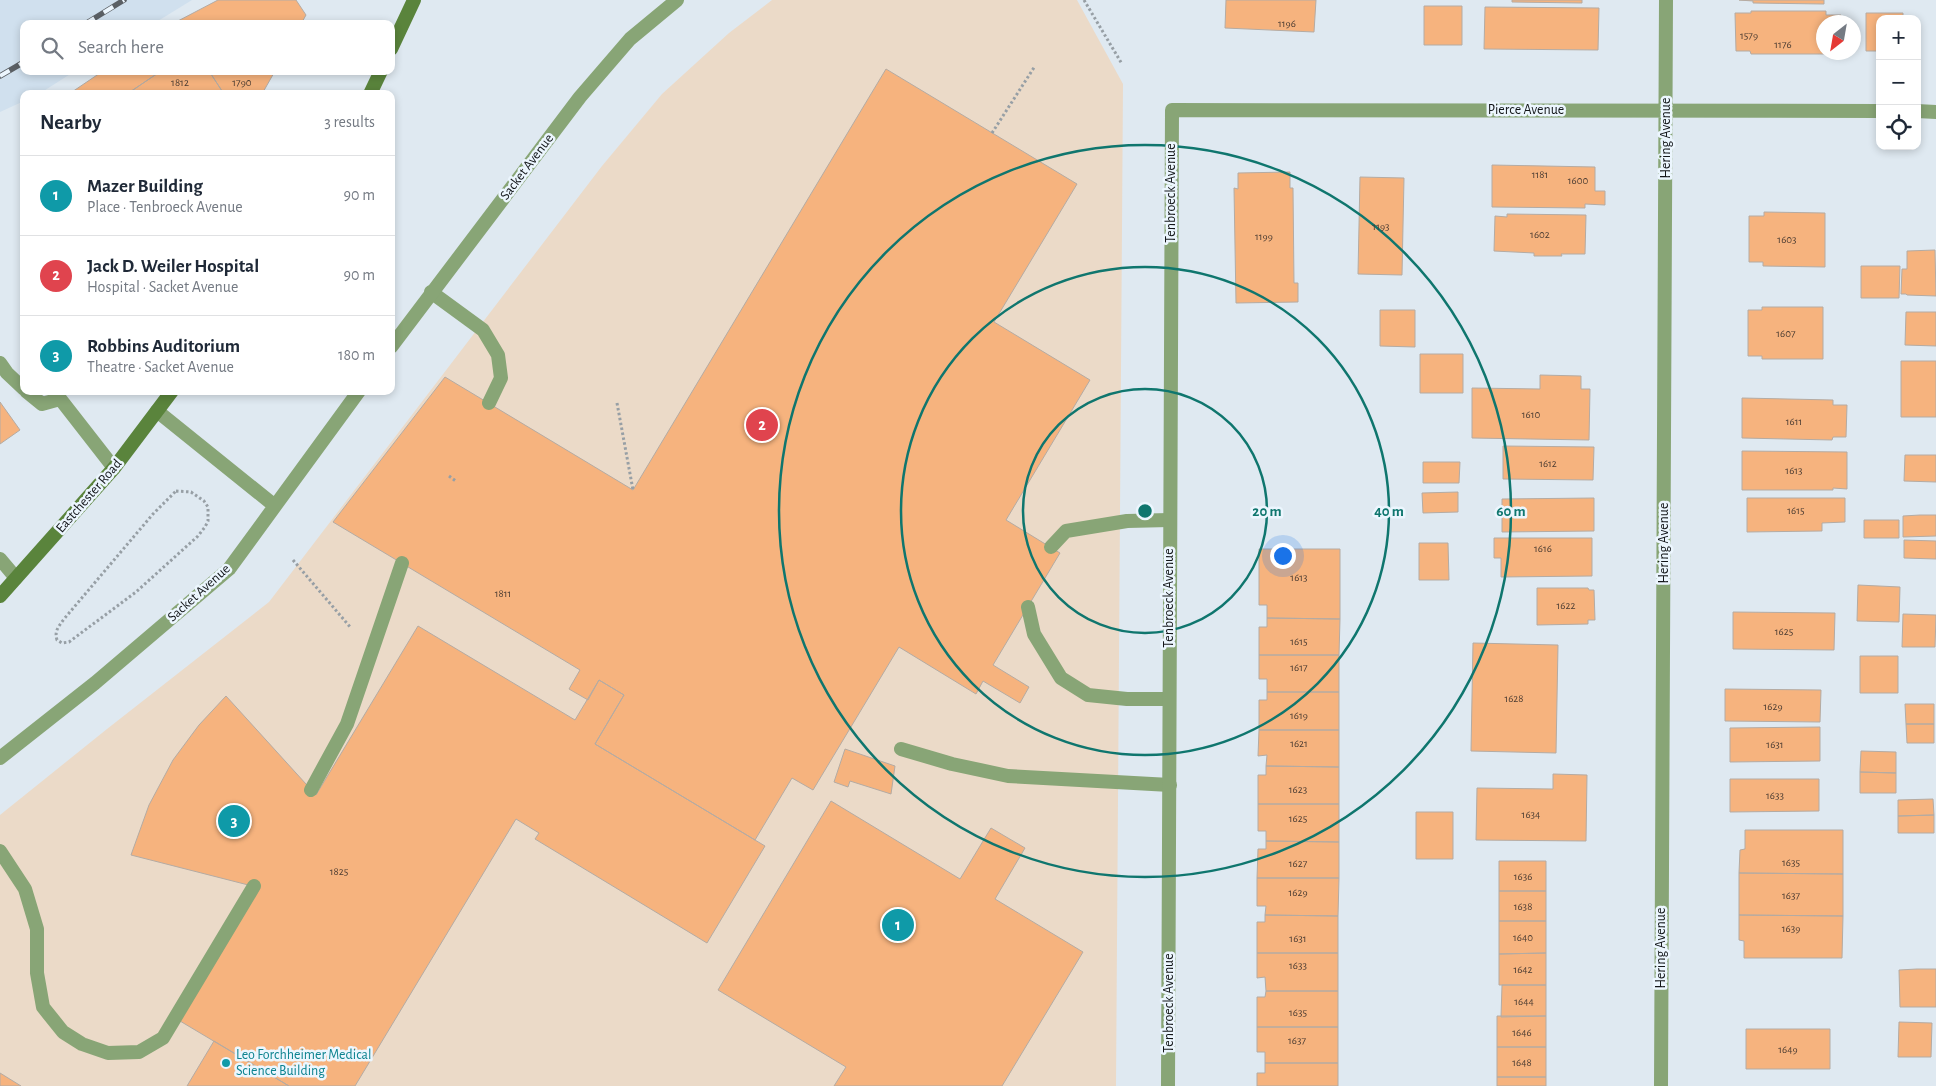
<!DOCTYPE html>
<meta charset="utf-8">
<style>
:root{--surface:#fff;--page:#f6f6f7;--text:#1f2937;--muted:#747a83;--line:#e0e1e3;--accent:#0b8043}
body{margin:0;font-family:"Alegreya Sans",sans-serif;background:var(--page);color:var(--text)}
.controls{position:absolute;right:15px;top:15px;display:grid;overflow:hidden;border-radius:10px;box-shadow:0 2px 8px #0003}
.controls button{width:45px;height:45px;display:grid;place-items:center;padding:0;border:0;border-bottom:1px solid var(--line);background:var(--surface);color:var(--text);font:25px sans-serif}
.compass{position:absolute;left:1816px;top:15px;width:45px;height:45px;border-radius:50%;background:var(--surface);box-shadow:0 2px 8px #0003;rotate:211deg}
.you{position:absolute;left:1282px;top:555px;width:18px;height:18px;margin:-12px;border:4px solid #fff;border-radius:50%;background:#1a73e8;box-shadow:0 0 0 8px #1a73e833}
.badge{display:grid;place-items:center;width:32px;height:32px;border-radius:50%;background:var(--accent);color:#fff;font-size:16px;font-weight:700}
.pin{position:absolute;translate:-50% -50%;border:2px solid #fff;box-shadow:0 1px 5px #0006}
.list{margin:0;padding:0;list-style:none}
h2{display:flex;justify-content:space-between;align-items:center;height:65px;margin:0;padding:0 20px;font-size:21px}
h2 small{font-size:16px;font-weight:400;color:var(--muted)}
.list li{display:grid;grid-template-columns:32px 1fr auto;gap:15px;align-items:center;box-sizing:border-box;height:80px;padding:0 20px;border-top:1px solid var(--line)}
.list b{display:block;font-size:19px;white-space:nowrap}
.list p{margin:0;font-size:16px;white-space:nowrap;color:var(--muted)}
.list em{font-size:16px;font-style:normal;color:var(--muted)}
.icon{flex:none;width:28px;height:28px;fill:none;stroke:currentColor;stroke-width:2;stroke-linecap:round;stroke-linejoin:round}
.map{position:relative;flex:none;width:1936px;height:1086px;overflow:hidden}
.search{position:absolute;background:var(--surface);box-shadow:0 2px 8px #0003;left:20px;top:20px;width:375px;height:55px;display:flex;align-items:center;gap:12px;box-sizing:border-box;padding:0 18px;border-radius:10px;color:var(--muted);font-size:19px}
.panel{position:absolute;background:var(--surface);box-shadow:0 2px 8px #0003;left:20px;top:90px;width:375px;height:305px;border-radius:10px}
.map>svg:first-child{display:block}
</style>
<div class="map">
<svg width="1936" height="1086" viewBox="0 0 1936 1086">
<rect width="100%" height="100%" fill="#dfe9f1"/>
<path fill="#d0e0ee" d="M 0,0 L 192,0 L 153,24 L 24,24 L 24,71 L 75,71 L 39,94 L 24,94 L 24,101 L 0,112 Z"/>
<path fill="#ebdac8" d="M 772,0 L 1077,0 L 1123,84 L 1116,1086 L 0,1086 L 0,815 L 107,729 L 269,602 L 602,166 L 662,94 L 729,33 Z"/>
<path fill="#f6b37e" stroke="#b4aba3" d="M 218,0 L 296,0 L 306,15 L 301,24 L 177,24 L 176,22 Z
M 1226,0 L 1316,0 L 1314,32 L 1225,28 Z
M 1512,0 L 1582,0 L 1582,3 L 1512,2 Z
M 1739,0 L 1824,0 L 1824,4 L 1753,3 L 1753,1 Z
M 1424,6 L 1462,6 L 1462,45 L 1424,45 Z
M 1485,7 L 1599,8 L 1598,50 L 1484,49 Z
M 1751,11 L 1826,11 L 1826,15 L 1841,15 L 1841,22 L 1824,22 L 1824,52 L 1826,54 L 1751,54 L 1750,51 L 1736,51 L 1735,13 L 1751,13 Z
M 1866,13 L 1903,13 L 1903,19 L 1880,19 L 1880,51 L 1866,51 Z
M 886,69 L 1077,184 L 994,322 L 1090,380 L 1006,520 L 1060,553 L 993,665 L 1029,687 L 1020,703 L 983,681 L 976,694 L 899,647 L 813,790 L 792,778 L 755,840 L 595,744 L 624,695 L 599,680 L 588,700 L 569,689 L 580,670 L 333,522 L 445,377 L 633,490 Z
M 103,71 L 161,71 L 127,94 L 69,94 Z
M 161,71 L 209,71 L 224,94 L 127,94 Z
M 209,71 L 275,71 L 262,94 L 224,94 Z
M 1492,165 L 1595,167 L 1595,191 L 1605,191 L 1605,205 L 1585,204 L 1585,208 L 1492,207 Z
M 1290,172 L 1290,188 L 1293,188 L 1294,283 L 1298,283 L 1298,302 L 1236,303 L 1234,188 L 1238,189 L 1238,173 Z
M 1360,177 L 1404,178 L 1402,275 L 1358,274 Z
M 1764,212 L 1825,213 L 1825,267 L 1763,266 L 1763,262 L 1749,262 L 1749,216 L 1764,216 Z
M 1507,214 L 1586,215 L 1585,254 L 1561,254 L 1562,256 L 1534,256 L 1534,253 L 1494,251 L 1495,216 L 1507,217 Z
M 1935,250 L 1936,296 L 1907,295 L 1906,294 L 1901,294 L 1902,269 L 1907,269 L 1907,251 Z
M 1861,266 L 1900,266 L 1899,298 L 1861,298 Z
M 1762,307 L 1823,307 L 1823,359 L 1762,359 L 1762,356 L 1748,356 L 1748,310 L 1762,310 Z
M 1380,310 L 1415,310 L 1415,347 L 1380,346 Z
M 1906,312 L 1936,312 L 1936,346 L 1905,345 Z
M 1420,354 L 1463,354 L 1463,393 L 1420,393 Z
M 1901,361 L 1936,361 L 1936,417 L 1901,417 Z
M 1540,375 L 1581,376 L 1581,389 L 1590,389 L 1589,440 L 1472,438 L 1472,388 L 1540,389 Z
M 1742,398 L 1833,400 L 1833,405 L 1847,405 L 1846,437 L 1833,437 L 1832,440 L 1742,438 Z
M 0,402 L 20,430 L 0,444 Z
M 1503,446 L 1594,447 L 1593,480 L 1503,479 Z
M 1742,451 L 1847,452 L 1847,489 L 1833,488 L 1833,490 L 1742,490 Z
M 1905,455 L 1936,455 L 1936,482 L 1904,481 Z
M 1423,462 L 1460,462 L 1459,483 L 1423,483 Z
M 1458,492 L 1458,512 L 1423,513 L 1422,493 Z
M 1594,498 L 1594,531 L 1502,532 L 1502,499 Z
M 1747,498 L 1845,498 L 1845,522 L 1822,523 L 1822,531 L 1747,532 Z
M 1920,515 L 1936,515 L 1936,536 L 1903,537 L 1903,516 Z
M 1864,520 L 1899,520 L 1899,538 L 1864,538 Z
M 1494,538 L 1592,538 L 1592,576 L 1501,577 L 1501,558 L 1494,558 Z
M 1904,540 L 1936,541 L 1936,559 L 1904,558 Z
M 1419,543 L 1448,543 L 1449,580 L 1419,580 Z
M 1259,549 L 1340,549 L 1340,619 L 1267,618 L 1267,605 L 1259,605 Z
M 1858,585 L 1900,587 L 1899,622 L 1857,621 Z
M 1537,588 L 1588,588 L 1589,590 L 1594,590 L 1595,620 L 1588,620 L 1588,624 L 1537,625 Z
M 1733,612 L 1835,613 L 1834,650 L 1733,649 Z
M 1903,614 L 1936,615 L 1935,647 L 1902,647 Z
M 1267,618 L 1340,619 L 1339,655 L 1259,655 L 1259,627 L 1267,627 Z
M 418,626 L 575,720 L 599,680 L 624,695 L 595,744 L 765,846 L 707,943 L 535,839 L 539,833 L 516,819 L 355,1086 L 289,1086 L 180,1021 L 260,888 L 131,855 L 149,805 L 173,760 L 199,725 L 226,696 L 316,795 Z
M 1473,643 L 1558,645 L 1556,753 L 1471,751 Z
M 1259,655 L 1339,655 L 1339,692 L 1267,692 L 1267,679 L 1259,679 Z
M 1860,656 L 1898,656 L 1898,693 L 1860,693 Z
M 1725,689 L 1821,690 L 1820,722 L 1725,721 Z
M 1267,692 L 1339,692 L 1339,730 L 1259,730 L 1259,700 L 1267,700 Z
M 1905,704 L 1934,704 L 1934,724 L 1906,724 Z
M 1906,724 L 1934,724 L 1934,743 L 1907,743 Z
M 1820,727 L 1820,761 L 1730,762 L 1730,728 Z
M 1259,730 L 1339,730 L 1339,767 L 1266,766 L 1267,755 L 1258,756 Z
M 845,749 L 895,766 L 891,794 L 850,781 L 848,787 L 834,782 Z
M 1861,751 L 1896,752 L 1896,773 L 1860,772 Z
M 1266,766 L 1339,767 L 1339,804 L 1258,804 L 1258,775 L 1266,775 Z
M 1860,772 L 1896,773 L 1896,793 L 1860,793 Z
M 1553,774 L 1587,775 L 1586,841 L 1476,840 L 1477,788 L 1553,789 Z
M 1730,779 L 1819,779 L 1819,811 L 1730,812 Z
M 1933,799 L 1934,815 L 1898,816 L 1898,800 Z
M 831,801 L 960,879 L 991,828 L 1025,848 L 995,899 L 1083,952 L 1002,1086 L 834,1086 L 846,1067 L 718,990 Z
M 1258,804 L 1339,804 L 1339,842 L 1266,841 L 1266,831 L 1258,831 Z
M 1416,812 L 1453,812 L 1453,859 L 1416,859 Z
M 1934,815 L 1934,833 L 1898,833 L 1898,816 Z
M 1745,830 L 1843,830 L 1843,874 L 1739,873 L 1740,850 L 1745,849 Z
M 1266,841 L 1339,842 L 1339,878 L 1257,878 L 1258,849 L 1266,849 Z
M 1499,861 L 1546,861 L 1546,891 L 1499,891 Z
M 1739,873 L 1843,874 L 1843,916 L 1739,915 Z
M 1257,878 L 1339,878 L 1338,916 L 1265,915 L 1266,906 L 1257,906 Z
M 1499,891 L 1546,891 L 1546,921 L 1499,921 Z
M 1265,915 L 1338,916 L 1338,953 L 1257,953 L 1257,922 L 1265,922 Z
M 1739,915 L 1843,916 L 1842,958 L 1744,958 L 1744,941 L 1739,940 Z
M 1499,921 L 1546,921 L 1546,953 L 1499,954 Z
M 1257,953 L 1338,953 L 1338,991 L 1266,991 L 1265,977 L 1257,978 Z
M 1546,953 L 1546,985 L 1499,985 L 1499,954 Z
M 1917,969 L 1936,969 L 1936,1007 L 1900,1007 L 1899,970 Z
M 1502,985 L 1546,985 L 1546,1016 L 1501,1017 Z
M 1266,991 L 1338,991 L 1338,1027 L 1257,1027 L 1257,997 L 1265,997 Z
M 1497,1016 L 1546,1016 L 1546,1047 L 1497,1047 Z
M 1899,1022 L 1932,1023 L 1931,1057 L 1898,1057 Z
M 1257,1027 L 1338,1027 L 1338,1063 L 1265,1063 L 1265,1052 L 1257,1052 Z
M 1746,1029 L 1830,1029 L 1830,1069 L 1746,1069 Z
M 214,1041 L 289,1086 L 187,1086 Z
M 1497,1047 L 1546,1047 L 1546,1077 L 1497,1077 Z
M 1265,1063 L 1338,1063 L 1338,1086 L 1257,1086 L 1257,1073 L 1265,1073 Z
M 0,1073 L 21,1086 L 0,1086 Z
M 1497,1077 L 1546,1077 L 1546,1086 L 1497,1086 Z"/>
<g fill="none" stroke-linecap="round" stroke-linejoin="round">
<path stroke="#979fa5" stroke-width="3" stroke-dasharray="2.5 2.5" stroke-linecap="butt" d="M 1084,0 L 1122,64
M 992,133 L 1035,66
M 617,403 L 633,490
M 449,476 L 457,482
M 176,491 L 191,492 L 204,501 L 208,507 L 208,521 L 205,527 L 198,536 L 136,592 L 69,642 L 62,643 L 57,640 C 54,631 59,626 64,619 L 153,514 Z
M 293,560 L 351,628"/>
<path stroke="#88a576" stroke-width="14" d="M 431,292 L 483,330 L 498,355 L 501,378 L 489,403
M 0,363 L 7,373 L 24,389
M 26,391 L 42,404 L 60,399
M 54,391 L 114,468
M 1051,547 L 1066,531 L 1127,521 L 1169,520
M 0,559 L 16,578
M 1028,607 L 1034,634 L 1061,678 L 1088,695 L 1127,699 L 1169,699
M 901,749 L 952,764 L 1008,776 L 1170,785
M 311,790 L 347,724 L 402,563
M 0,851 L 25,889 L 37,929 L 37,973 L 43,1007 L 63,1032 L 82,1044 L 108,1053 L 139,1052 L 163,1038 L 254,886"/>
<path stroke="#88a576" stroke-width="14" d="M 1917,111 L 1936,112
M 391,347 L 580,97 L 630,39 L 677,0
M 157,411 L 275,506
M 0,758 L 95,683 L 229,569 L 359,391
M 1168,1086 C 1170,761 1170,435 1172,110 L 1880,111
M 1661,1086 L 1666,0"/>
<path stroke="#5a843c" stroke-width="14" d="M 391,49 L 414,0
M 370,94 L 381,71
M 0,596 L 114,468 L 172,391"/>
<defs>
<path id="rail" d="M 85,24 L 124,0
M 0,76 L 24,62"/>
</defs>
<use href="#rail" stroke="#5b6065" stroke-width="5.5"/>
<use href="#rail" stroke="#ecf6fe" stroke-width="4" stroke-dasharray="11" stroke-linecap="butt"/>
</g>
<g fill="none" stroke="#0f766e" stroke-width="2.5">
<circle cx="1145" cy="511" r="122"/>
<circle cx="1145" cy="511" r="244"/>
<circle cx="1145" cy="511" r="366"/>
</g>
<circle fill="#0f9aa8" stroke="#ecf6fe" stroke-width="2" cx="226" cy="1063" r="5"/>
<g text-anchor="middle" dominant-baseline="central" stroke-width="5" stroke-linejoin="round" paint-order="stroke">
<g font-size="11" fill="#4b3c32">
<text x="1287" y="23">1196</text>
<text x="1749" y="35">1579</text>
<text x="1783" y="44">1176</text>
<text x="180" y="82">1812</text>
<text x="242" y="82">1790</text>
<text x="1540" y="174">1181</text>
<text x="1578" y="180">1600</text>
<text x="1381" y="226">1193</text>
<text x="1540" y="234">1602</text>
<text x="1264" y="236">1199</text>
<text x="1787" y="239">1603</text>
<text x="1786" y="333">1607</text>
<text x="1531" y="414">1610</text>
<text x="1794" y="421">1611</text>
<text x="1548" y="463">1612</text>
<text x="1794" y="470">1613</text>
<text x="1796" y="510">1615</text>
<text x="1543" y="548">1616</text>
<text x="1299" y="577">1613</text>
<text x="503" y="593">1811</text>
<text x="1566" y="605">1622</text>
<text x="1784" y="631">1625</text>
<text x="1299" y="641">1615</text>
<text x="1299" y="667">1617</text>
<text x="1514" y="698">1628</text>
<text x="1773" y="706">1629</text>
<text x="1299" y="715">1619</text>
<text x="1299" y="743">1621</text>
<text x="1775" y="744">1631</text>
<text x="1298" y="789">1623</text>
<text x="1775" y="795">1633</text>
<text x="1531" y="814">1634</text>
<text x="1298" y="818">1625</text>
<text x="1791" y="862">1635</text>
<text x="1298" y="863">1627</text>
<text x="339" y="871">1825</text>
<text x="1523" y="876">1636</text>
<text x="1298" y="892">1629</text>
<text x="1791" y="895">1637</text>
<text x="1523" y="906">1638</text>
<text x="1791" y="928">1639</text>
<text x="1523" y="937">1640</text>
<text x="1298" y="938">1631</text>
<text x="1298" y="965">1633</text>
<text x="1523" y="969">1642</text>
<text x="1524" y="1001">1644</text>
<text x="1298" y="1012">1635</text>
<text x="1522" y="1032">1646</text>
<text x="1297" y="1040">1637</text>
<text x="1788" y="1049">1649</text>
<text x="1522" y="1062">1648</text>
</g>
<g font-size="14" fill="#121518" stroke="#ecf6fe">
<text x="1526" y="110">Pierce Avenue</text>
<text transform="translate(1666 138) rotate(-90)">Hering Avenue</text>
<text transform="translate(527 167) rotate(-53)">Sacket Avenue</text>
<text transform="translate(1171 193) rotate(-90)">Tenbroeck Avenue</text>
<text transform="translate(89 496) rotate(-49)">Eastchester Road</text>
<text transform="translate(1664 543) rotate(-90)">Hering Avenue</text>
<text transform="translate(199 593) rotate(-42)">Sacket Avenue</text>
<text transform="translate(1169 598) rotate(-90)">Tenbroeck Avenue</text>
<text transform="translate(1661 948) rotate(-90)">Hering Avenue</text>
<text transform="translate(1169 1003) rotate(-90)">Tenbroeck Avenue</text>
</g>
<g font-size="14" fill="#0d838f" stroke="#ecf6fe" text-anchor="start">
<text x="236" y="1055">Leo Forchheimer Medical<tspan x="236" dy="16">Science Building</tspan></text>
</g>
</g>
<circle cx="1145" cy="511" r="8" fill="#0f766e" stroke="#ecf6fe" stroke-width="2.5"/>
<g font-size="15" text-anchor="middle" font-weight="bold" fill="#0f766e" stroke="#ecf6fe" stroke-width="5" stroke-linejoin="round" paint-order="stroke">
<text x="1267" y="516">20 m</text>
<text x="1389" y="516">40 m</text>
<text x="1511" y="516">60 m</text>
</g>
</svg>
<div class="controls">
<button>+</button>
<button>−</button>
<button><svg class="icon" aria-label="locate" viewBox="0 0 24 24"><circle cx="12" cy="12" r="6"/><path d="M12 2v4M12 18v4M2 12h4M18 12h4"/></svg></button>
</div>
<svg class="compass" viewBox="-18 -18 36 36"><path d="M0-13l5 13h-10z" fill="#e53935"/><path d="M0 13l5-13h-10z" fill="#747a83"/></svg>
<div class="you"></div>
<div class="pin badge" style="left:898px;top:925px;background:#0f9aa8">1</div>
<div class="pin badge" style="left:762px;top:425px;background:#e0444e">2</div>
<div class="pin badge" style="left:234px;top:821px;background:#0f9aa8">3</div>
<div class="search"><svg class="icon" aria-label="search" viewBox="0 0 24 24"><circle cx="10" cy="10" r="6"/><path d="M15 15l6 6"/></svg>Search here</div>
<section class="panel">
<h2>Nearby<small>3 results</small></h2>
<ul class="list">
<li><span class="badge" style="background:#0f9aa8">1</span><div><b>Mazer Building</b><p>Place · Tenbroeck Avenue</p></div><em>90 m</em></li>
<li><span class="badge" style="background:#e0444e">2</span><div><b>Jack D. Weiler Hospital</b><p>Hospital · Sacket Avenue</p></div><em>90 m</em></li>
<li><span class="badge" style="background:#0f9aa8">3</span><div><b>Robbins Auditorium</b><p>Theatre · Sacket Avenue</p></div><em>180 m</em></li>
</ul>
</section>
</div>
